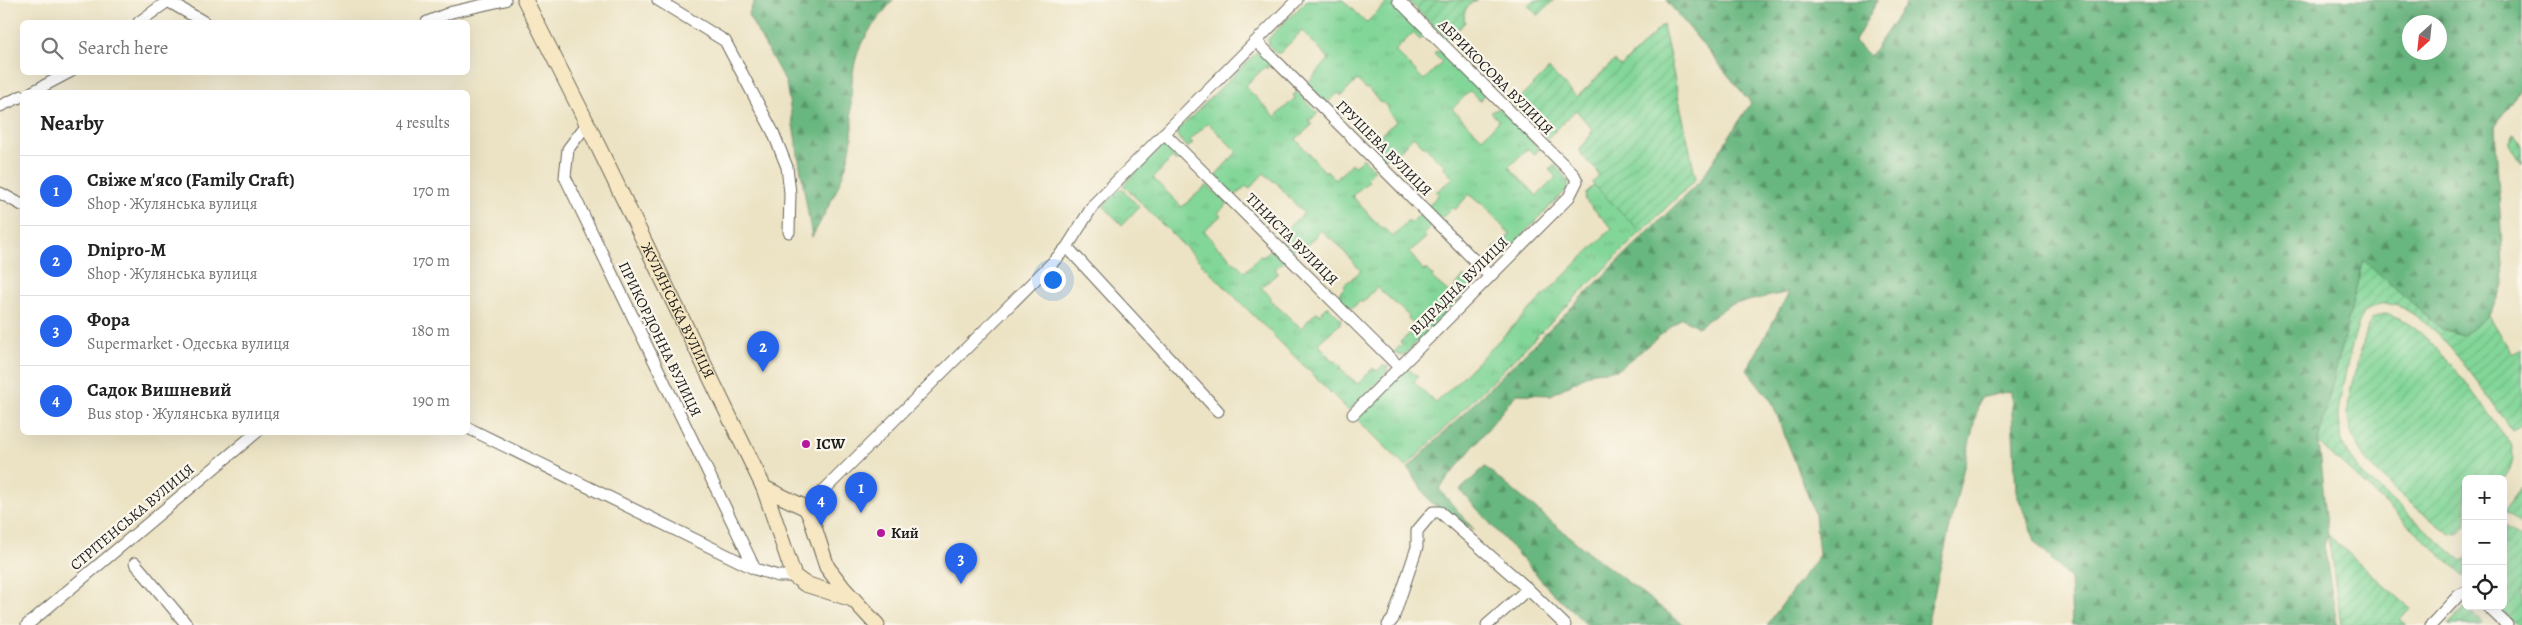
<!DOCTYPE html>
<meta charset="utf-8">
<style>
:root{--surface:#fff;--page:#f6f6f6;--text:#222;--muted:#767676;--line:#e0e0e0;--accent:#2563eb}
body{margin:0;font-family:Alegreya,serif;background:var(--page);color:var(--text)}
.controls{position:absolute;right:15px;bottom:15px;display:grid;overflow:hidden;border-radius:8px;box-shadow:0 5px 20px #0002}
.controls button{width:45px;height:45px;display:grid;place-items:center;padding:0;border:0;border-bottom:1px solid var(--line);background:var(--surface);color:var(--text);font:25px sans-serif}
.compass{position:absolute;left:2402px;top:15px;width:45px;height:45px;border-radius:50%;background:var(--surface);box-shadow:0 5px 20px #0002;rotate:207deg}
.you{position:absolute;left:1052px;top:279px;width:18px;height:18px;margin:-12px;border:4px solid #fff;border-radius:50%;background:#1a73e8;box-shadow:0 0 0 8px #1a73e833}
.badge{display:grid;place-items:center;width:32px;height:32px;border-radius:50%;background:var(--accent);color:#fff;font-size:16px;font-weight:700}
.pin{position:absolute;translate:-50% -41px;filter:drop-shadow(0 1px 2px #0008)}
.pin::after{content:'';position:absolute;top:26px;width:18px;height:15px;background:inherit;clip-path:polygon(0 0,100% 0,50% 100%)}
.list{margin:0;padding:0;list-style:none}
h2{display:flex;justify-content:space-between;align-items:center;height:65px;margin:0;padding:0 20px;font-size:21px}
h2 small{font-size:16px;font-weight:400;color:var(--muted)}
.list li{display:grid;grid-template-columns:32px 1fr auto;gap:15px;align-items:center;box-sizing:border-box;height:70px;padding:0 20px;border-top:1px solid var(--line)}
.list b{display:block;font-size:19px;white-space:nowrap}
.list p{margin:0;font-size:16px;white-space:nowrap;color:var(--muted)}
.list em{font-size:16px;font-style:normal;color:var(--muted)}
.icon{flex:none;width:28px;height:28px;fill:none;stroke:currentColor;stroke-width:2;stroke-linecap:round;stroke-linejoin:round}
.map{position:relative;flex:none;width:2522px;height:625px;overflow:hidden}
.search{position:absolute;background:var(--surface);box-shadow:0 5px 20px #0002;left:20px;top:20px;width:450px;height:55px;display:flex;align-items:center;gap:12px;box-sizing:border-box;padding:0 18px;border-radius:8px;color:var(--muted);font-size:19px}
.panel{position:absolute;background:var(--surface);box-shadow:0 5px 20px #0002;left:20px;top:90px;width:450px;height:345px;border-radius:8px}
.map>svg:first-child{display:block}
</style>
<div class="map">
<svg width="2522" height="625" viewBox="0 0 2522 625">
<defs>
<pattern id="grass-tufts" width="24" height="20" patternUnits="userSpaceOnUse" patternTransform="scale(1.25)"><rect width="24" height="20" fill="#82d698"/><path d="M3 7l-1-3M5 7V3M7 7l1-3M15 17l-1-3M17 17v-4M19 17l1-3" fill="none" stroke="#70b782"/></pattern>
<pattern id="forest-firs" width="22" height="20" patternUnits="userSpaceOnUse" patternTransform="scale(1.25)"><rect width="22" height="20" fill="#69b780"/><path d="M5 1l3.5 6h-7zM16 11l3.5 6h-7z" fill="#569468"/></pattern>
<pattern id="park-crowns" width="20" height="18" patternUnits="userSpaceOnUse" patternTransform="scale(1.25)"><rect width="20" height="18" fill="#82d698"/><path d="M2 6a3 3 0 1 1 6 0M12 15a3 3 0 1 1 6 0" fill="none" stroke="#70b782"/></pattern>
<pattern id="garden-furrows" width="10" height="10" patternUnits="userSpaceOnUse" patternTransform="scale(1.25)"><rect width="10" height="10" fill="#82d698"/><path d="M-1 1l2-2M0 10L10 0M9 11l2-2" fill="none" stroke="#70b782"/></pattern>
</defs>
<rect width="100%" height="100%" fill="#fbf7ec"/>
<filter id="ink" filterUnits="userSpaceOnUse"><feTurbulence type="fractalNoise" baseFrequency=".02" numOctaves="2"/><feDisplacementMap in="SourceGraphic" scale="10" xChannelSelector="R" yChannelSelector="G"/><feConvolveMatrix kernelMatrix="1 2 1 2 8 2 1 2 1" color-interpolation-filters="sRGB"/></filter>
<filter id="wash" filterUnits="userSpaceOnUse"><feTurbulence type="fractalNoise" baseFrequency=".0096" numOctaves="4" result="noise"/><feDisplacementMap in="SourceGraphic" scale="20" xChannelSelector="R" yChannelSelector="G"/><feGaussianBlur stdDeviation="1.12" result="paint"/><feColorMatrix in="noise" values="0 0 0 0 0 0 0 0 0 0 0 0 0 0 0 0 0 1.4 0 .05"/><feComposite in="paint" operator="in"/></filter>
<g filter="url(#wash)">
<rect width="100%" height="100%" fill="#ece3c4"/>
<path fill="url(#grass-tufts)" stroke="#4f795a" d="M 1307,0 L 1343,0 L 1366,23 L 1388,1 L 1393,2 L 1423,33 L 1423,37 L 1420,40 L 1413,33 L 1395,51 L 1424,80 L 1442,62 L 1434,54 L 1437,51 L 1443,52 L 1484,94 L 1480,101 L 1470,91 L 1452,109 L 1482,138 L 1499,121 L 1491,112 L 1499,108 L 1539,149 L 1534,155 L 1527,149 L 1509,167 L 1537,196 L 1556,177 L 1549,170 L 1555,165 L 1569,182 L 1566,190 L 1495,263 L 1489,265 L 1484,262 L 1495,251 L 1493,249 L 1510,235 L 1481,202 L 1479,203 L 1469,194 L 1455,210 L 1452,208 L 1441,219 L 1428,206 L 1439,194 L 1436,192 L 1453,178 L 1444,168 L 1445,166 L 1438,159 L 1437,160 L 1424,145 L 1423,146 L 1413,136 L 1398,153 L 1395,150 L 1384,160 L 1372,149 L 1383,138 L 1380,135 L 1397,121 L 1387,111 L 1389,109 L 1382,102 L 1380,103 L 1368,88 L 1366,89 L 1357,80 L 1342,96 L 1338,93 L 1326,104 L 1308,83 L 1329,59 L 1302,31 L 1280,53 L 1276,53 L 1269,45 L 1268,39 Z
M 1257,52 C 1264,55 1271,61 1267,69 L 1265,67 L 1245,86 L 1275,117 L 1295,98 L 1293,95 L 1297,92 L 1318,113 L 1309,121 L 1312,125 L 1296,139 L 1325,172 L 1326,170 L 1336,180 L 1351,163 L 1354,166 L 1363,158 L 1375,170 L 1367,178 L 1369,181 L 1352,196 L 1381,228 L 1383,227 L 1393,237 L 1408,220 L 1411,223 L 1420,214 L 1432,226 L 1424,235 L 1426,238 L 1409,252 L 1424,271 L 1426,269 L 1433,276 L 1432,278 L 1450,293 L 1464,276 L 1468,280 L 1477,271 L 1479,273 L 1479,279 L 1403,356 L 1393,353 L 1402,344 L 1400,342 L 1417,328 L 1408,318 L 1409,316 L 1377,287 L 1362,303 L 1360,301 L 1351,309 L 1337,296 L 1345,287 L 1344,285 L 1361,271 L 1332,238 L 1330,239 L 1321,230 L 1306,246 L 1302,243 L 1292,252 L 1280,240 L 1289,231 L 1287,228 L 1304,214 L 1275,181 L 1274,182 L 1264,173 L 1249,189 L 1246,186 L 1235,196 L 1216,177 L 1219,171 L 1237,152 L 1208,123 L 1190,140 L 1193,143 L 1188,148 L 1177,136 L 1178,130 Z
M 1168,145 L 1176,151 L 1176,162 L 1172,158 L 1153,178 L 1182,207 L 1207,185 L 1228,203 L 1218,213 L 1221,216 L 1204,230 L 1219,249 L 1221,248 L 1234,263 L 1235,262 L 1245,272 L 1260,255 L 1262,257 L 1272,249 L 1284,261 L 1275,269 L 1278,273 L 1261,287 L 1271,297 L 1269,299 L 1301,328 L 1316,312 L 1320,314 L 1328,306 L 1341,319 L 1340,324 L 1318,343 L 1333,362 L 1335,361 L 1342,367 L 1340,369 L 1358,384 L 1373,368 L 1377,371 L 1383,365 L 1388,366 L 1386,374 L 1349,411 L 1123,185 L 1162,146 Z
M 1594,185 L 1641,232 L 1406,467 L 1356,418 L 1404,370 L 1408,369 L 1418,377 L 1414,382 L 1436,403 L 1612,228 L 1585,200 L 1586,193 Z"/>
<path fill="url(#forest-firs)" stroke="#426a4e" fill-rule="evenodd" d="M 755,0 L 893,0 C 861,40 852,50 851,103 C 851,114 853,126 852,138 C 848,173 829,206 812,237 L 786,83 L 748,15 Z
M 1666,0 L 1878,0 L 1855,41 L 1870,56 L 1909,0 L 2522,0 L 2522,85 L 2495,126 L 2504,284 L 2489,315 L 2463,335 L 2442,329 L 2363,261 L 2318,442 L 2328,535 L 2324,545 L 2337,625 L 2072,625 L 2070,579 L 2036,543 L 2016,492 L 2011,391 L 1980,398 L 1927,625 L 1767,625 L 1819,555 L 1815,514 L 1772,402 L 1747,370 L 1789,292 L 1729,305 L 1698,327 L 1682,318 L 1617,370 L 1593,372 L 1551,395 L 1516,394 L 1439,489 L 1475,531 L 1431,503 L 1408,468 L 1700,181 L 1751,103 ZM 2410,22 L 2440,22 L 2440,52 L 2410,52 Z
M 1485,467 L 1583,548 L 1684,625 L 1587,625 L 1551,591 L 1460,490 Z"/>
<path fill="url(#park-crowns)" stroke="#4f795a" d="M 1121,188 L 1139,207 L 1122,225 L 1103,206 Z"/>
<path fill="url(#garden-furrows)" stroke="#4f795a" d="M 1407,0 L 1478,0 C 1467,4 1462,11 1465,22 L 1448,40 Z
M 1533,0 L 1554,0 L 1538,16 L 1528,5 Z
M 1663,25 L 1696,179 L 1641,232 L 1592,183 L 1598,177 L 1598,172 L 1582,156 L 1580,149 L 1590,137 L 1592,129 L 1576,110 L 1547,139 L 1513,105 L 1549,69 L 1577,97 L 1614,61 L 1621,66 Z
M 2514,134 L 2522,147 L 2522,163 L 2510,143 Z
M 2363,260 L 2442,329 L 2463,335 L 2489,315 L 2512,354 L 2522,349 L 2522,425 L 2513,431 C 2486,395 2435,313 2390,304 C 2383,302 2371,306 2366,311 C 2354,322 2340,396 2338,414 C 2338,421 2339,430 2341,437 C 2344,452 2354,464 2364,476 L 2462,561 L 2466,557 L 2466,578 L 2318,442 Z
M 2387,313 C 2432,326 2482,407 2511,444 C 2515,458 2513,468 2503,479 L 2466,479 L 2466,525 L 2459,533 L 2450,535 C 2416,506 2351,464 2348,416 C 2347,389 2361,353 2368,326 L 2372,318 Z
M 2522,487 L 2522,526 L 2504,511 Z
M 2503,525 L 2522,541 L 2522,625 L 2517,625 L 2496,606 L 2503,606 Z
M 2328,535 L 2410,608 L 2400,619 L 2407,625 L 2341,625 Z
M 2465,607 L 2482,622 L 2480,625 L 2448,625 Z"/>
</g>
<g filter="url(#ink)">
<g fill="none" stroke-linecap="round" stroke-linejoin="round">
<defs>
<path id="street" d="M 166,0 L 204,22
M 658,0 L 725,41 L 773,132 L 787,167 L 790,193 L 789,232
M 139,22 L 168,1
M 427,22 L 452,12 L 505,0
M 1256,41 L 1490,276
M 32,92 L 70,72
M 0,106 L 22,96
M 1164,133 L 1399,367
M 0,193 L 22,205
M 1067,247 L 1218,411
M 1353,414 L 1569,197 L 1577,181 L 1574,175 L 1398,0
M 468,428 L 755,569 L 565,177 L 568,149 L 587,124
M 806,508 L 1052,263 L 1067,247 L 1094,204 L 1297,0
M 135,563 L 187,625
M 755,569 L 778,576 L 794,576
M 2487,606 L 2507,625
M 27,625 L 257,432
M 1388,625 L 1393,619 L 1417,547 L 1417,531 L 1433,512 L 1440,512 L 1528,589 L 1565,625
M 1487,625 L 1528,589
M 2431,625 L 2459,595 L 2466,592"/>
<g id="secondary">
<path id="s1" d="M 525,0 L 580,109 L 764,488 L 794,576 L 805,584 L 852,599"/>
<path d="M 764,488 L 806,508 L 811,518 L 827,567 L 843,588 L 877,625"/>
</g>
</defs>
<use href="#street" stroke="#656257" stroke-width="13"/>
<use href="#secondary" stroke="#656257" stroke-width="17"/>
<use href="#street" stroke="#fff" stroke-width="11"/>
<use href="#secondary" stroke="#f7e8c3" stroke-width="15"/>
</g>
</g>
<g fill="#b5179e" stroke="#fbf7ec" stroke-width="2">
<circle cx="806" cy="444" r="5"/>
<circle cx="881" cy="533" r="5"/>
</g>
<g text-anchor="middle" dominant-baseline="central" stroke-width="4.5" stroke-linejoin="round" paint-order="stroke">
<g font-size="15" fill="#1c1c1c" stroke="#fbf7ec">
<text transform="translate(1496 77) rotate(45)">АБРИКОСОВА ВУЛИЦЯ</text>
<text transform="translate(1384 148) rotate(45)">ГРУШЕВА ВУЛИЦЯ</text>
<text transform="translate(1292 239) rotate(45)">ТІНИСТА ВУЛИЦЯ</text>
<text transform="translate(1459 286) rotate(-45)">ВІДРАДНА ВУЛИЦЯ</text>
<text stroke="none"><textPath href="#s1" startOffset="346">ЖУЛЯНСЬКА ВУЛИЦЯ</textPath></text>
<text transform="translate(660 339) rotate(64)">ПРИКОРДОННА ВУЛИЦЯ</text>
<text transform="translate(132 517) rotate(-40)">СТРІТЕНСЬКА ВУЛИЦЯ</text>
</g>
<g font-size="15" font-weight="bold" fill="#1c1c1c" stroke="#fbf7ec" text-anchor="start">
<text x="816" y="444">ICW</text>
<text x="891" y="533">Кий</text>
</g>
</g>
</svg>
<div class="controls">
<button>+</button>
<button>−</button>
<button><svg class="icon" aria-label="locate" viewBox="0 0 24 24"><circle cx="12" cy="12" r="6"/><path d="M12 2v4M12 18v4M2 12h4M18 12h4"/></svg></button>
</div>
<svg class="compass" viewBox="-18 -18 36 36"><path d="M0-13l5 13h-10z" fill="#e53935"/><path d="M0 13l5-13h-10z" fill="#767676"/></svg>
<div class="you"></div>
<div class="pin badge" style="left:861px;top:513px">1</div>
<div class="pin badge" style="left:763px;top:372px">2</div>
<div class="pin badge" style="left:961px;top:584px">3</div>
<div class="pin badge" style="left:821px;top:526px">4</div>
<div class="search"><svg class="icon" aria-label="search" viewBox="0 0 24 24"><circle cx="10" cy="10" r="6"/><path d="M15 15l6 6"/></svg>Search here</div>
<section class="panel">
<h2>Nearby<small>4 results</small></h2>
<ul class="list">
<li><span class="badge">1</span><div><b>Свіже м'ясо (Family Craft)</b><p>Shop · Жулянська вулиця</p></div><em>170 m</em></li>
<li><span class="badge">2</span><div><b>Dnipro-M</b><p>Shop · Жулянська вулиця</p></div><em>170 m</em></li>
<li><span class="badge">3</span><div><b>Фора</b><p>Supermarket · Одеська вулиця</p></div><em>180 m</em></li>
<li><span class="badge">4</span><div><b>Садок Вишневий</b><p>Bus stop · Жулянська вулиця</p></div><em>190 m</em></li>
</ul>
</section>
</div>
